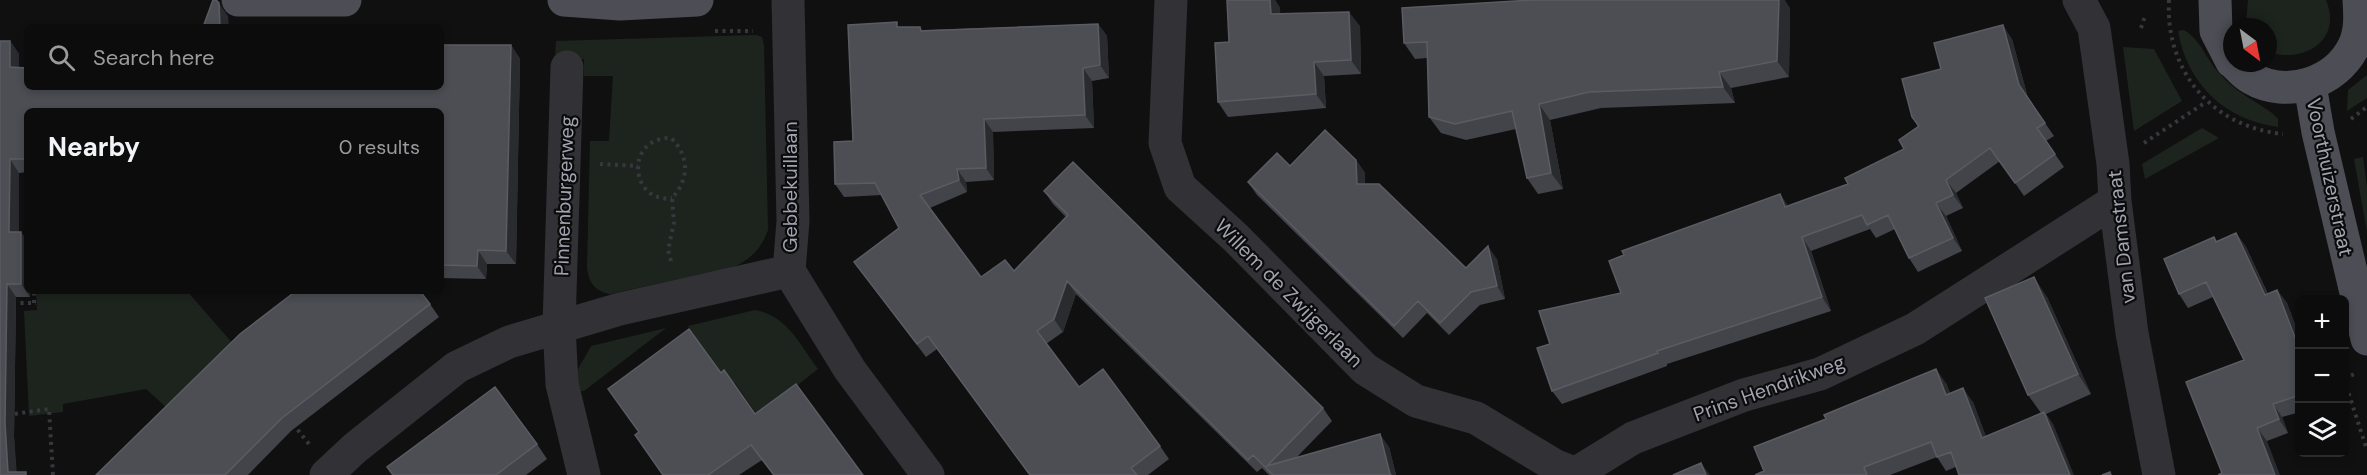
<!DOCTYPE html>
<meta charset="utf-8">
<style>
:root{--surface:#0c0c0d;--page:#151516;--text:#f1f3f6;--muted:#9a9b9d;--line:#2c2c2e}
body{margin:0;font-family:"DM Sans",sans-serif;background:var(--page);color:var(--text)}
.controls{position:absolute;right:18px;bottom:18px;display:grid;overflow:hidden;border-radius:9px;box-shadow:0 3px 9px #0003}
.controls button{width:54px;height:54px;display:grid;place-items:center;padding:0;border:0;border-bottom:2px solid var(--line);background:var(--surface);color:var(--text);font:30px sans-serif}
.compass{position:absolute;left:2223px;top:18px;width:54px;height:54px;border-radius:50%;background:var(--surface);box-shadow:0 3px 9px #0003;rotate:148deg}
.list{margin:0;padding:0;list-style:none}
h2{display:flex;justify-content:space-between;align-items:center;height:78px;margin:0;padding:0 24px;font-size:26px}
h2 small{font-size:20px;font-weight:400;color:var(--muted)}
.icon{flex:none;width:33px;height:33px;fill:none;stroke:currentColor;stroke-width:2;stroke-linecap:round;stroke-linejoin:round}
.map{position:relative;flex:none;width:2367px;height:475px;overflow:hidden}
.search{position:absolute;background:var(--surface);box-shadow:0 3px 9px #0003;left:24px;top:24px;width:420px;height:66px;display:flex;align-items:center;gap:15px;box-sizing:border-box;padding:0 21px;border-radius:9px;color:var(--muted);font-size:22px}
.panel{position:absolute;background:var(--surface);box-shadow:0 3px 9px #0003;left:24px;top:108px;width:420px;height:186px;border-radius:9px}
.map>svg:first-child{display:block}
</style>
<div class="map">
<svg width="2367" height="475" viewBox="0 0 2367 475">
<rect width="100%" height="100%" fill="#101011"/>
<path fill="#1d241e" d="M 2248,0 L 2326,0 C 2343,40 2304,64 2268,52 L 2268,27 L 2247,27 L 2246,24 Z
M 2184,30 C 2201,40 2206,59 2219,73 C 2234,91 2254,100 2272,113 L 2278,119 L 2278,127 C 2225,120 2187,84 2178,31 Z
M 756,35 L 762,37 L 764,45 L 768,230 C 761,249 752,258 734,267 L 610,294 C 595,291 589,283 587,268 L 590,141 L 609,141 L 613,76 L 584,76 L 584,59 L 555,60 L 556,41 Z
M 2123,47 L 2154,49 L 2182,101 L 2134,131 Z
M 2367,75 L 2367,98 L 2347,111 L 2348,90 Z
M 2202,128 L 2219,138 L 2145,179 L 2142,164 Z
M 2363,157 L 2367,187 L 2367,232 L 2354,159 Z
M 36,291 L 187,291 L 241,353 L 176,416 L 146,389 L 63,404 L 63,412 L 29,416 L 24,311 L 37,310 Z
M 755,310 C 788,316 800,345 818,369 L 758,416 L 735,383 L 731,385 L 688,326 Z
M 666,328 L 584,391 L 577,391 L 577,371 L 591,346 Z"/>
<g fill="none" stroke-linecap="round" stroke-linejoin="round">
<path stroke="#37383d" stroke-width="4" stroke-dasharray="3 4.5" stroke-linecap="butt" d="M 2169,0 C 2165,71 2212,127 2283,134
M 2141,28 L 2145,16
M 715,31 L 753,31
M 2351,119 L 2367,107
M 2144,143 L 2206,102
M 600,164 L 638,166
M 671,261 L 668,250 L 674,223 L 672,198 C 690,179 689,155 671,138 C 624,137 630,204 672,198
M 13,303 L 36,303
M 34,303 L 34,291
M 2344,378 L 2358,373
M 2344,379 L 2367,450
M 0,416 L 49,409 L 53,475
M 293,424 L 309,444"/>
<path stroke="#313136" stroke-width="33" d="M 788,0 L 793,221 L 789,271 L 850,370 L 928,475
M 1171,0 L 1165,143 L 1180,187 L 1236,238 L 1365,369 L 1416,401 L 1476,418 L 1554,465 L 1574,473
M 2079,0 L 2094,28 L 2113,164 L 2115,201 L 2132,333 L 2159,475
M 567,67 L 559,326 L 562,384 L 584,475
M 326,475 L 355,448 L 457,367 L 509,342 L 620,309 L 789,271
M 1573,475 L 1633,438 L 1744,395 L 1820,374 L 1915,329 L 2115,201"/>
<path stroke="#4d4d55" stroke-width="33" d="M 238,0 L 345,0
M 564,0 L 620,4 L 697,0
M 2215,0 L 2216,31 L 2232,62
M 2234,63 C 2239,68 2245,75 2251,78 C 2287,99 2336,83 2354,46 C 2361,31 2360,16 2359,0
M 2310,85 L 2318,132 L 2367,339"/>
</g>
<path fill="#434449" d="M 1227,0 L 1275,0 L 1280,8 L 1280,14 L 1360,26 L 1361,74 L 1324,76 L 1326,108 L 1228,117 L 1218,102 L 1229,42 Z
M 1790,8 L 1789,77 L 1731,88 L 1735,103 L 1601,108 L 1550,120 L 1563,189 L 1538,194 L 1527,178 L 1516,129 L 1466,140 L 1441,133 L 1429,117 L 1427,58 L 1415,59 L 1404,43 Z
M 1098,24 L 1107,36 L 1109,78 L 1092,81 L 1094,128 L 993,132 L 994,180 L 966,182 L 967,192 L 930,208 L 981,277 L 1014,271 L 1066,217 L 1053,204 L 1044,191 L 1323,408 L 1332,421 L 1296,458 L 1389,447 L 1396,475 L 1269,475 L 1262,468 L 1257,472 L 1076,294 L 1063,332 L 1046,344 L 1079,387 L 1160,446 L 1169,459 L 1148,475 L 1030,475 L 937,349 L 926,357 L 854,262 L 899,228 L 882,195 L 844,197 L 835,184 L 900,27 L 923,30 Z
M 2012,39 L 2028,98 L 2054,136 L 2046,141 L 2064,167 L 2024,196 L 2000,161 L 1956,193 L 1963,208 L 1946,216 L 1962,251 L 1918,272 L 1909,258 L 1895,229 L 1876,238 L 1870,229 L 1811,251 L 1831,311 L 1667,364 L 1667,366 L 1562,404 L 1552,391 L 1550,344 L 1621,293 L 1780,194 L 1788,206 L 1848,184 L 1904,149 L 1918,127 L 1912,117 L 1941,69 Z
M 10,41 L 19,54 L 19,67 L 27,87 L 511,45 L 520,59 L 516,264 L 487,264 L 486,279 L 441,278 L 441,111 L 27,111 L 27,172 L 19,173 L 19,232 L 30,297 L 16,297 L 14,436 L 16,472 L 0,475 Z
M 1356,160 L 1365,173 L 1365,184 L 1466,268 L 1497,259 L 1505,299 L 1480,305 L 1449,335 L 1427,313 L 1403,338 L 1257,195 L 1248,182 L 1290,166 Z
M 2236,233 L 2246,247 L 2268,294 L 2277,290 L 2287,303 L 2300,338 L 2300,412 L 2282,417 L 2288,433 L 2267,441 L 2222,473 L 2244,360 L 2213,297 L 2188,308 L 2179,294 L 2214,237 L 2217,241 Z
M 2047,297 L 2091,394 L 2046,414 L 2054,426 L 1946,471 L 1937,457 L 1890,475 L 1755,475 L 1764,471 L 1826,419 L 1946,383 L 1950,393 L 1973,402 L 1986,437 L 2041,413 L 2028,395 Z
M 430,304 L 439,317 L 291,431 L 248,475 L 96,475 Z
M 721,373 L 755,414 L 863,475 L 773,475 L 762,460 L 739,475 L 663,475 Z
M 537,444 L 547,459 L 526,475 L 392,475 Z"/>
<path fill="#2a2b2e" d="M 1270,0 L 1275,0 L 1280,8 L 1281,28 L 1271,14 Z
M 1779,0 L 1785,0 L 1790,8 L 1789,77 L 1777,61 Z
M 219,3 L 228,16 L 229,27 L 220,27 Z
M 1349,12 L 1360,26 L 1361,74 L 1351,60 Z
M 1098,24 L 1107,36 L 1109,78 L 1100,65 Z
M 2003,25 L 2012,39 L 2028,98 L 2054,136 L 2019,85 Z
M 10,41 L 19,54 L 19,80 L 10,67 Z
M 511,45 L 520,59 L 516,264 L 506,251 Z
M 1314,62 L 1324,76 L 1326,108 L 1316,94 Z
M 1083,68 L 1092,81 L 1094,128 L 1085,115 Z
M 1719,72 L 1731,88 L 1735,103 L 1723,87 Z
M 1539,104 L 1550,120 L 1563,189 L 1551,173 Z
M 984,119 L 993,132 L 994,180 L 986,168 Z
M 10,159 L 19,173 L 19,245 L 9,232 Z
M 1356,160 L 1365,173 L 1365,196 L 1357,184 Z
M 957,169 L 966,182 L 967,192 L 959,180 Z
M 1946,180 L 1956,193 L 1963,208 L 1953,195 Z
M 1780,194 L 1789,208 L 1785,207 Z
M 1936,203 L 1946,216 L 1962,251 L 1953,238 Z
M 21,232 L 27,240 L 27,291 L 30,291 L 30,297 L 21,284 Z
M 2236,233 L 2246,247 L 2274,309 L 2265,295 Z
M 1802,237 L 1811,251 L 1831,311 L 1822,297 Z
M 1488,246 L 1497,259 L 1505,299 L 1497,286 Z
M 478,250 L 487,264 L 486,279 L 477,266 Z
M 2034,277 L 2047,297 L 2091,394 L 2078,374 Z
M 1067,281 L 1076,294 L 1063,332 L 1054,319 Z
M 7,284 L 16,297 L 14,436 L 17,475 L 8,472 L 5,423 Z
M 2277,290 L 2287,303 L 2300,338 L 2300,351 Z
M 1936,369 L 1946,383 L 1956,408 L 1946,395 Z
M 1963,388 L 1973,402 L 1992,452 L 1982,438 Z
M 2273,404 L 2282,417 L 2288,433 L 2279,419 Z
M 2044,412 L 2054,426 L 2074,475 L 2070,475 Z
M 2257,428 L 2267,441 L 2280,475 L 2275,475 Z
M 1380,434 L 1389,447 L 1396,475 L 1391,475 L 1390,474 Z
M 1701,463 L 1710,475 L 1706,475 Z"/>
<path fill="#4d4e54" stroke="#5b5c63" stroke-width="1.5" d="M 213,0 L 216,0 L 219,3 L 220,27 L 203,27 Z
M 1227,0 L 1270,0 L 1271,14 L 1349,12 L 1351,60 L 1314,62 L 1316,94 L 1218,102 L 1215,43 L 1229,42 Z
M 1532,0 L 1779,0 L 1777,61 L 1719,72 L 1723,87 L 1589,92 L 1539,104 L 1551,173 L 1527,178 L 1512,111 L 1455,124 L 1429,117 L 1427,42 L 1404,43 L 1402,8 Z
M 897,22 L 897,27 L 920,27 L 921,31 L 1098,24 L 1100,65 L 1083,68 L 1085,115 L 984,119 L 986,168 L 957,169 L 959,180 L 920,195 L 981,277 L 1005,260 L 1014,271 L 1068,215 L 1044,191 L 1073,162 L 1323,408 L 1267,466 L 1380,434 L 1390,474 L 1391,475 L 1273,475 L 1253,455 L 1248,460 L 1067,281 L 1054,319 L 1037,331 L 1079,387 L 1103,369 L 1160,446 L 1131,468 L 1137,475 L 1030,475 L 928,336 L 917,344 L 854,262 L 899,228 L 875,183 L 835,184 L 834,142 L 853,141 L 848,25 Z
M 2003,25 L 2019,85 L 2045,123 L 2037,128 L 2055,154 L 2015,183 L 1990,148 L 1946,180 L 1953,195 L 1936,203 L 1953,238 L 1909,258 L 1888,215 L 1867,225 L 1862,215 L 1802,237 L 1822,297 L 1657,351 L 1658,353 L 1552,391 L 1537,348 L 1550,344 L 1539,311 L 1621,293 L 1609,261 L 1624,255 L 1622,251 L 1780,194 L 1785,207 L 1848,184 L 1845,178 L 1904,149 L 1899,140 L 1919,126 L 1912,117 L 1902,79 L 1941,69 L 1934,43 Z
M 0,41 L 10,41 L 10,67 L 27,68 L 27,87 L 441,87 L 441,45 L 511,45 L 506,251 L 478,250 L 477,266 L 441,265 L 441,111 L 27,111 L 27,159 L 10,159 L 9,232 L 21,232 L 21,284 L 7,284 L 5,423 L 8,472 L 26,472 L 26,475 L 0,475 Z
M 1325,130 L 1356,160 L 1357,184 L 1379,184 L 1466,268 L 1488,246 L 1497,286 L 1471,292 L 1440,323 L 1418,301 L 1394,326 L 1248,182 L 1277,153 L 1290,166 Z
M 2236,233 L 2265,295 L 2277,290 L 2300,351 L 2300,395 L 2273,404 L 2279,419 L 2257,428 L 2275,475 L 2218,475 L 2222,473 L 2186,382 L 2244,360 L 2206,282 L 2179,294 L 2164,259 L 2214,237 L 2216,242 Z
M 2034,277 L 2078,374 L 2028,395 L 1985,298 Z
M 296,291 L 420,291 L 430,304 L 282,418 L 225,475 L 96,475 L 240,334 Z
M 689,329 L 721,373 L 724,370 L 755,414 L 796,384 L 863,475 L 774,475 L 751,445 L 708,475 L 663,475 L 635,435 L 639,432 L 608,389 Z
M 1936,369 L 1946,395 L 1963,388 L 1982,438 L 2044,412 L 2070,475 L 1959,475 L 1951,452 L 1937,457 L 1931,442 L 1864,467 L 1867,475 L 1755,475 L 1764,471 L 1754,447 L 1826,419 L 1824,415 Z
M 495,387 L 537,444 L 496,475 L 393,475 L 387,467 Z
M 1701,463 L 1706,475 L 1673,475 Z
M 2110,472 L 2111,475 L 2102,475 Z"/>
<g text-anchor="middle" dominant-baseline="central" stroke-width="4.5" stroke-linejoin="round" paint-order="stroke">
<g font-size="20" fill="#a2a3b1" stroke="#0b0b0c">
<text transform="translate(2330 177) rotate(78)">Voorthuizerstraat</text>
<text transform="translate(790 187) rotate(-90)">Gebbekuillaan</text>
<text transform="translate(564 196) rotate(-88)">Pinnenburgerweg</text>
<text transform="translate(2121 237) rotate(-96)">van Damstraat</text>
<text transform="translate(1289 293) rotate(45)">Willem de Zwijgerlaan</text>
<text transform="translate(1769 388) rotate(-20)">Prins Hendrikweg</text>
</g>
</g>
</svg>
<div class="controls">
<button>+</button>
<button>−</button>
<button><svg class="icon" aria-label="layers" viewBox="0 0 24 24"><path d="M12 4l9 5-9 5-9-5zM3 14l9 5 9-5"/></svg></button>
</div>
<svg class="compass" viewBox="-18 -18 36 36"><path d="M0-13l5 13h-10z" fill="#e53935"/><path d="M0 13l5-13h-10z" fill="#9a9b9d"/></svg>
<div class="search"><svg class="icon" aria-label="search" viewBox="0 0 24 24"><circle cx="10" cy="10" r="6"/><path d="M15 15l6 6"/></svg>Search here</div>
<section class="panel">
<h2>Nearby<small>0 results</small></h2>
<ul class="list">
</ul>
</section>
</div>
